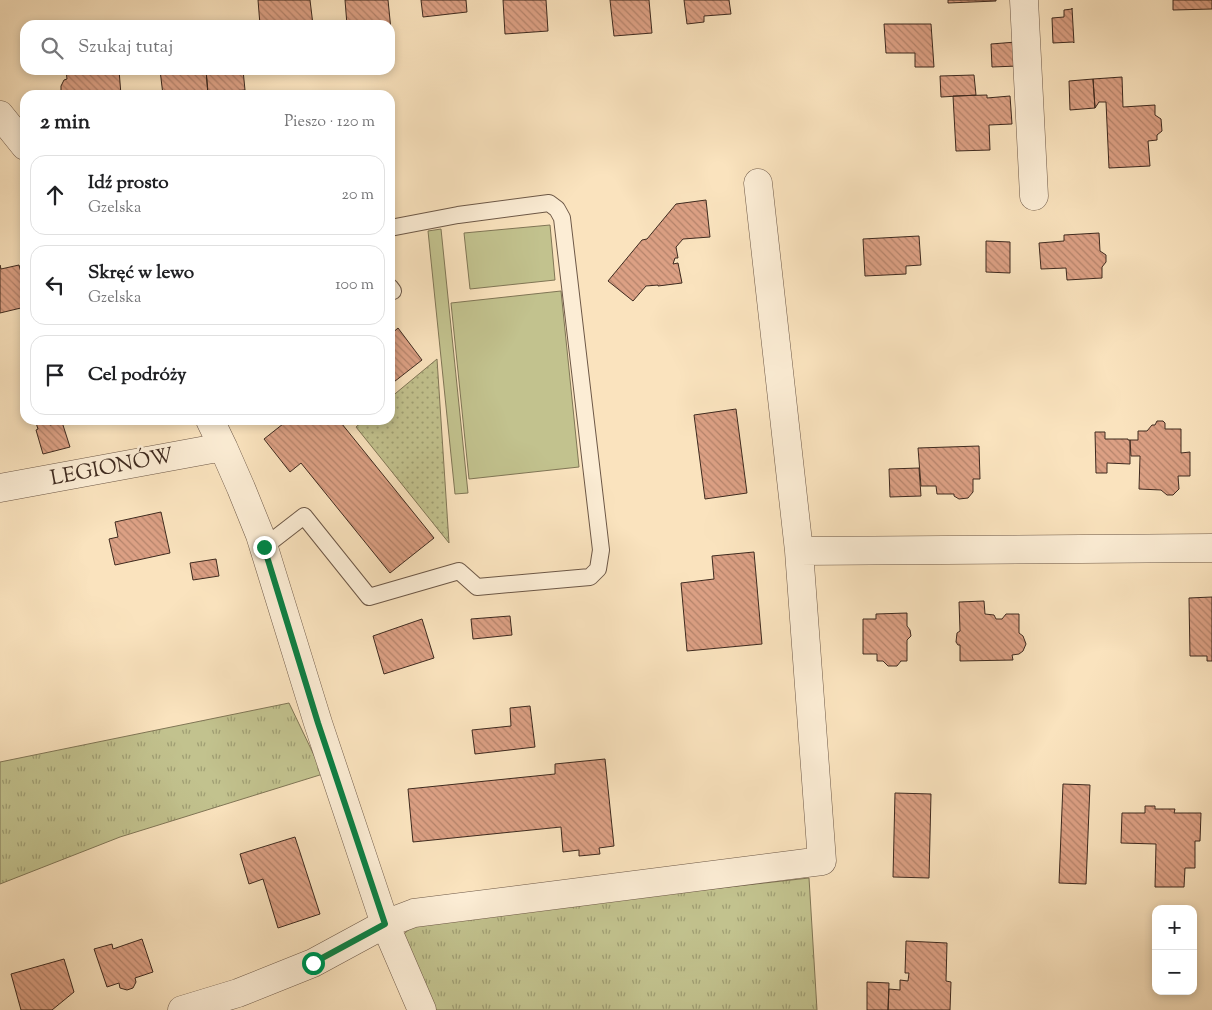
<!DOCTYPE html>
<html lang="pl">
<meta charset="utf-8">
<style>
:root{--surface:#fff;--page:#f2f2f2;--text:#202124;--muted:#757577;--line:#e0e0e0}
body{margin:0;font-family:"Sorts Mill Goudy",serif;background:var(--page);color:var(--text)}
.controls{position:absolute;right:15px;bottom:15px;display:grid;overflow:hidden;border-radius:10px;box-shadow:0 2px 8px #0003}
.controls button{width:45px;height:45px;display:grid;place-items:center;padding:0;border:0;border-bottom:1px solid var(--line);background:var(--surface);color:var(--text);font:25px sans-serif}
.stop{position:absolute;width:15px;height:15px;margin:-11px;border:4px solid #0b8043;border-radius:50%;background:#fff}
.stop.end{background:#0b8043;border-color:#fff;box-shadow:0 1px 5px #0008}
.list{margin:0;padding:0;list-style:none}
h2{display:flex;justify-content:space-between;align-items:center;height:65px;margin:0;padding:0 20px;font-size:21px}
h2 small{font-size:16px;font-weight:400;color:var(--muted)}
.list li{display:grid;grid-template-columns:32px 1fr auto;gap:15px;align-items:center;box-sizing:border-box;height:80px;margin:0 10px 10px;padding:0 10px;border:1px solid var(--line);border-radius:15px}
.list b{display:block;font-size:19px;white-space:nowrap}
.list p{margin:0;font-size:16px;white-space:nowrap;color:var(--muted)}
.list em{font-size:16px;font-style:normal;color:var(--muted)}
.icon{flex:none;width:28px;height:28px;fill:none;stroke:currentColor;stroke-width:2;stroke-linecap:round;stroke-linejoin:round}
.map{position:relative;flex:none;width:1212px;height:1010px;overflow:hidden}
.search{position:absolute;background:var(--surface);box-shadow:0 2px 8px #0003;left:20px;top:20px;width:375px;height:55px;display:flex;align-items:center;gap:12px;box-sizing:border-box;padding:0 18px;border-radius:15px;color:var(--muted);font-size:19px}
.panel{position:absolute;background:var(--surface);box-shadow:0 2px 8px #0003;left:20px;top:90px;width:375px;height:335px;border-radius:15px}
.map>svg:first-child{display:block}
</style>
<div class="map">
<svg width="1212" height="1010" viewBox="0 0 1212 1010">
<defs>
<pattern id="grass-tufts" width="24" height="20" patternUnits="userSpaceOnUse" patternTransform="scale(1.25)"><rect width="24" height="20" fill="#c2c28e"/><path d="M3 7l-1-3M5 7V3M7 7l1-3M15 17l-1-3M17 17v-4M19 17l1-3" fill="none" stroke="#9f9e73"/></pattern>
<pattern id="park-dots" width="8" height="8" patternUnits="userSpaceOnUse" patternTransform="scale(1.25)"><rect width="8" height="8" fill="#c2c28e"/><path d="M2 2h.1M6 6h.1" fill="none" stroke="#9f9e73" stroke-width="1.8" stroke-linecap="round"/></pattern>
<pattern id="building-back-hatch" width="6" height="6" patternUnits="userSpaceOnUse" patternTransform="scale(1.25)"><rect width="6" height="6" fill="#dca084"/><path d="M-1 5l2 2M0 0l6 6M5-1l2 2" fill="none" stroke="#b4836b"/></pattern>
</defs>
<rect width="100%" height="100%" fill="#fae3be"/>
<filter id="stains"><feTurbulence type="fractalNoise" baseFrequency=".004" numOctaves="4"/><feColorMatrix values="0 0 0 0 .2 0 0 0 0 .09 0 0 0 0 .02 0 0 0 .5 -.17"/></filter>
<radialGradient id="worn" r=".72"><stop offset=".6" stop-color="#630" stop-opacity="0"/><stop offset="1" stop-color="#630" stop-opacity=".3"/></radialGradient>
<path fill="url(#grass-tufts)" stroke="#807656" d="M 289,703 L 323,774 L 120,837 L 0,884 L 0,762 Z
M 809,878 L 817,1010 L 434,1010 L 404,934 L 417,922 Z"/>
<path fill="url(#park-dots)" stroke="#807656" d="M 437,359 L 449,543 L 356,427 L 364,420 L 390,420 L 390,398 Z"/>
<path fill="#c2c28e" stroke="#807656" d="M 550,225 L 555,280 L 470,289 L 464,233 Z
M 441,229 L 468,493 L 455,494 L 428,231 Z
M 561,291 L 579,467 L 469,479 L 451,303 Z"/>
<path fill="url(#building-back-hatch)" stroke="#3e2a1f" d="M 258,0 L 310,0 L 313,25 L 260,25 Z
M 345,0 L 388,0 L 391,30 L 390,25 L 347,25 Z
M 421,0 L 466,0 L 467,12 L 423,17 Z
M 503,0 L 546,0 L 548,31 L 505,34 Z
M 610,0 L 649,0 L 652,33 L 614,36 Z
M 684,0 L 729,0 L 731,14 L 704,16 L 704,22 L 687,24 Z
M 948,0 L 996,0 L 996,1 L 948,3 Z
M 1173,0 L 1212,0 L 1212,9 L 1173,10 Z
M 1072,8 L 1074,43 L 1073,42 L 1053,43 L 1052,18 L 1064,17 L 1064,10 L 1072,9 Z
M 884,24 L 931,24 L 934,67 L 915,67 L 915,53 L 886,53 Z
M 1016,42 L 1018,66 L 992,67 L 991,44 Z
M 66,70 L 119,70 L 121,95 L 65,95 L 61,90 L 61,86 L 64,80 L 67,79 Z
M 160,70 L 206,70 L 208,95 L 163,95 Z
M 206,70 L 243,70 L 245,90 L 208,93 Z
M 974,75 L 976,95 L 941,97 L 940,76 Z
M 1122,77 L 1123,107 L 1155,105 L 1155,115 L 1161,119 L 1162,131 L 1157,135 L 1157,140 L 1148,141 L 1150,166 L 1109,168 L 1106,102 L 1099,102 L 1095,108 L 1093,79 Z
M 1093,79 L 1095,108 L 1070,110 L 1069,81 Z
M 987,95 L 987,98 L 1010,96 L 1012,124 L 989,125 L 990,150 L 956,151 L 953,96 Z
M 706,200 L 710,237 L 683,239 L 676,247 L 678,258 L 675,258 L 673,264 L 678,263 L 682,283 L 658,286 L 658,285 L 646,286 L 633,301 L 608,281 L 642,240 L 647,239 L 676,204 Z
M 1099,233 L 1100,251 L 1106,255 L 1106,262 L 1102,267 L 1102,278 L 1067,280 L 1066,268 L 1041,269 L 1039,243 L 1064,241 L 1064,235 Z
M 919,236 L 921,265 L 906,266 L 906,274 L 865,276 L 863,239 Z
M 986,241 L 1010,242 L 1010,273 L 986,272 Z
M 0,265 L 1,269 L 19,265 L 25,287 L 25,307 L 0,313 Z
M 398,328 L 422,360 L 390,385 L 390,335 Z
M 736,409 L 747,493 L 705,499 L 694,415 Z
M 47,420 L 49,420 L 50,425 L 62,422 L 70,447 L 43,454 L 36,430 L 38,429 L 36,423 Z
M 288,420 L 347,420 L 342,424 L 434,538 L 390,573 L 301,463 L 290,472 L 264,439 Z
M 1157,421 L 1163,421 L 1165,423 L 1165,429 L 1181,429 L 1181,453 L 1190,452 L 1190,476 L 1178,476 L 1179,489 L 1173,495 L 1167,495 L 1161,490 L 1139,489 L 1140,456 L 1131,456 L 1130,440 L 1138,440 L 1138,431 L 1147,431 L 1152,425 L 1155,425 Z
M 1095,432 L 1105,432 L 1105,439 L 1128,439 L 1128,440 L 1130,440 L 1130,464 L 1107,463 L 1107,473 L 1096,473 Z
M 979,446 L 980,479 L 973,479 L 973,492 L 968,498 L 959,499 L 954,496 L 954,494 L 937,494 L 936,486 L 921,486 L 918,448 Z
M 919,468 L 921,496 L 890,497 L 889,469 Z
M 161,512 L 170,553 L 115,565 L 109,539 L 118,537 L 115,522 Z
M 754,552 L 762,644 L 687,651 L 681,583 L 714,579 L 712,556 Z
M 216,559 L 219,576 L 193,580 L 190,563 Z
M 1212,597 L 1212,661 L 1207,661 L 1207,656 L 1190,656 L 1189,598 Z
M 984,601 L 985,614 L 994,615 L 996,619 L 1002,619 L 1006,614 L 1019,614 L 1019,633 L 1023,636 L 1026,644 L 1023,651 L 1019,654 L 1012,655 L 1013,660 L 960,661 L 960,645 L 958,645 L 956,642 L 957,633 L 960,631 L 959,602 Z
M 907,613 L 907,626 L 910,630 L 911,636 L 907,640 L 907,661 L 901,661 L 897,666 L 888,666 L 883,661 L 877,661 L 877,654 L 863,654 L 863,619 L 876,619 L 876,614 Z
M 510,616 L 512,635 L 473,639 L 471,619 Z
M 422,619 L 434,658 L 384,674 L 373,636 Z
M 530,706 L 535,747 L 475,754 L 472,730 L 511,726 L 510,708 Z
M 605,759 L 614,846 L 599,848 L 600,854 L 579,856 L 579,850 L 563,852 L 561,827 L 413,842 L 408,789 L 555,774 L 555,764 Z
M 1063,784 L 1090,785 L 1086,884 L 1059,883 Z
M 895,793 L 931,794 L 929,878 L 893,877 Z
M 1145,806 L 1155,806 L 1155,809 L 1175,809 L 1174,813 L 1201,813 L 1200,841 L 1195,841 L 1195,868 L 1185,868 L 1184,887 L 1155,887 L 1156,844 L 1121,843 L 1122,813 L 1145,813 Z
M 295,837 L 320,914 L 278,928 L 263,879 L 249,884 L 240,854 Z
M 142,939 L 153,972 L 135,978 L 136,982 L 133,988 L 127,990 L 120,988 L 119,983 L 107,987 L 94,949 L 112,944 L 113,949 Z
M 906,941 L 947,943 L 946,981 L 951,982 L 950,1010 L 888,1010 L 889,989 L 900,990 L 900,980 L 908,981 L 909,973 L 905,973 Z
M 64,959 L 74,992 L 52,1010 L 21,1010 L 11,974 Z
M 867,982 L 889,983 L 888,1010 L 867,1010 Z"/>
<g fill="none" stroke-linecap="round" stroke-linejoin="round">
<defs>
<path id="service" d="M 390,287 L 393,291
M 264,547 L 304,516 L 369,597 L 459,571 L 477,587 L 590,577 L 598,569 L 601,550 L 562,218 L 557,209 L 549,203 L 458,215 L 390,228"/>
<path id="minor" d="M 1024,0 L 1034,196
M 0,115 L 25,146
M 758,183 L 799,551
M 210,420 L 223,447 L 241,488 L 260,535 L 318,723 L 385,924 L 422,1010
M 0,488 L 223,447
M 182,1010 L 238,993 L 313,963 L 385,924 L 414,913 L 822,861 L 799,551 L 1212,548"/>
</defs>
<use href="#service" stroke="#6d5847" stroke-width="18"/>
<use href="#minor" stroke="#6d5847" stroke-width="29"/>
<use href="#service" stroke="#fcedd5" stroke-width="16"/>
<use href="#minor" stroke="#fcedd5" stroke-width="28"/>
</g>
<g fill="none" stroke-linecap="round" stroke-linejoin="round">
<path stroke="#0b8043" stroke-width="6" d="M 264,547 L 318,723 L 385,924 L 313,963"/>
</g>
<g text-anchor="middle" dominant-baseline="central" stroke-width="5" stroke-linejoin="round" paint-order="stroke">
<g font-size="21" fill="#3e2a1f" stroke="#fcedd5">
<text transform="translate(112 468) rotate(-11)">LEGIONÓW</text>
</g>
</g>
<rect width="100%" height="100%" filter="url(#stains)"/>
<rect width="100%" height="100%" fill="url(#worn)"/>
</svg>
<div class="controls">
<button>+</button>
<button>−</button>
</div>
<div class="stop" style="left:313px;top:963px"></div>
<div class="stop end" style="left:264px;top:547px"></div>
<div class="search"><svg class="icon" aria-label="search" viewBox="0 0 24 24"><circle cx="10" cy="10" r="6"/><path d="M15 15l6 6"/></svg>Szukaj tutaj</div>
<section class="panel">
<h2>2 min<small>Pieszo · 120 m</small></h2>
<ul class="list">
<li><svg class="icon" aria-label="ahead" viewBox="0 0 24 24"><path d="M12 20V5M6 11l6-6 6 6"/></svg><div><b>Idź prosto</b><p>Gzelska</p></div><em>20 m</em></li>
<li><svg class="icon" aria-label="left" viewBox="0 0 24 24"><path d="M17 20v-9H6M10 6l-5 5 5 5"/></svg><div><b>Skręć w lewo</b><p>Gzelska</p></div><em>100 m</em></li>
<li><svg class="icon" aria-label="arrive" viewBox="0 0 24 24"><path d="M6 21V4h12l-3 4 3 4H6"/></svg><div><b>Cel podróży</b></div></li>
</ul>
</section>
</div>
